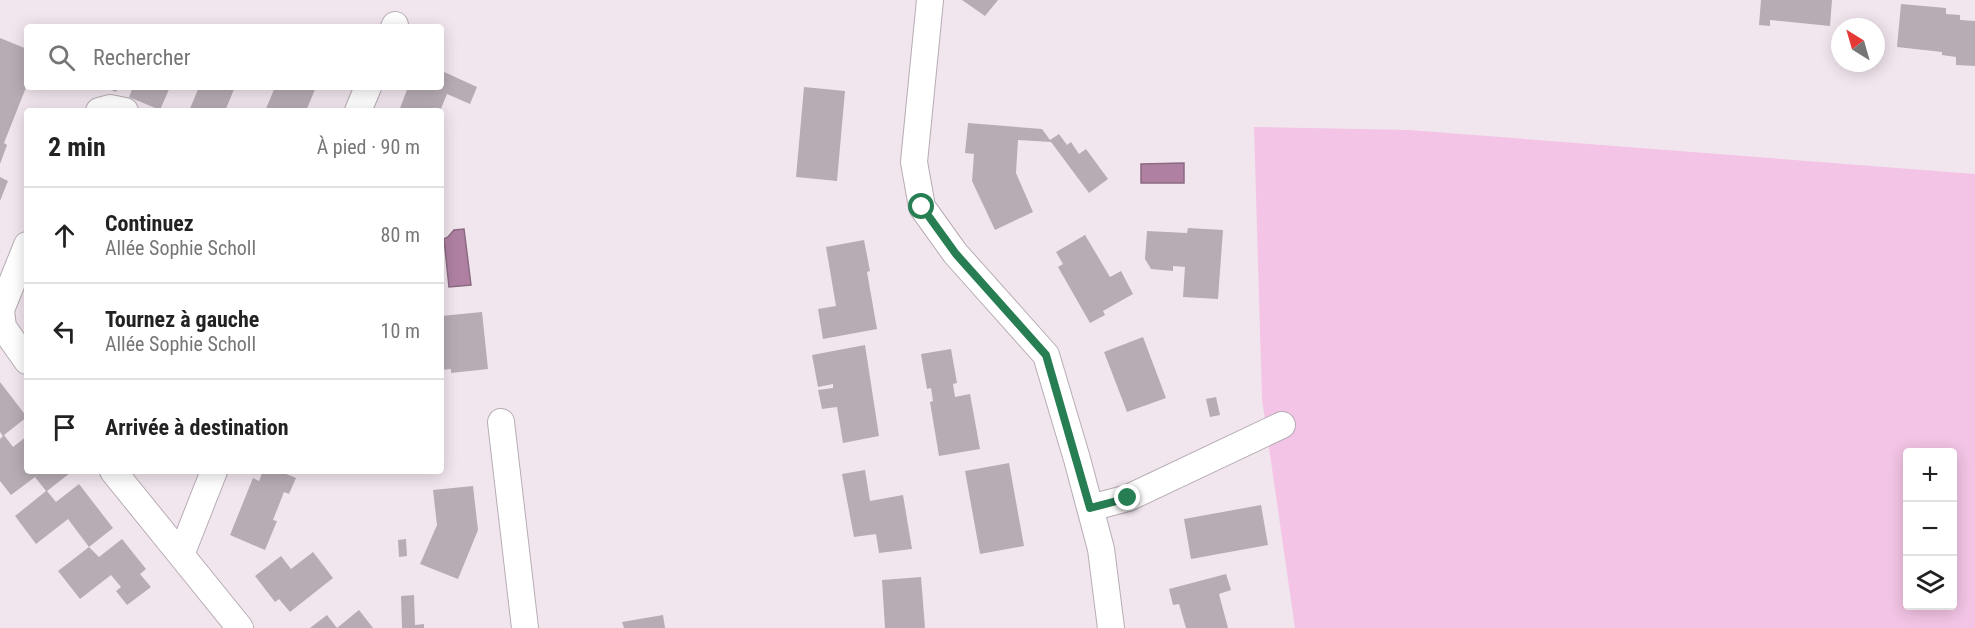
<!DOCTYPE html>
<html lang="fr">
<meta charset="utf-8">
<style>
:root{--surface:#fff;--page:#f2f2f2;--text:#222;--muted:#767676;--line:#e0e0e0}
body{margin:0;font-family:"Roboto Condensed",sans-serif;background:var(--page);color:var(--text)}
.controls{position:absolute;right:18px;bottom:18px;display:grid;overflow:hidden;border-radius:6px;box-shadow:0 3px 15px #0003}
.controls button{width:54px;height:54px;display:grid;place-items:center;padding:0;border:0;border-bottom:2px solid var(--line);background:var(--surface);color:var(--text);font:30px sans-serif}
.compass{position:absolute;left:1831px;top:18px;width:54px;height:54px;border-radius:50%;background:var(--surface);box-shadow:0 3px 15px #0003;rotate:323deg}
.stop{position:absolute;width:18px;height:18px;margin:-14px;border:4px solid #267e52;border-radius:50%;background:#fff}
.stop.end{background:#267e52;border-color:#fff;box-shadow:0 2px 6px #0008}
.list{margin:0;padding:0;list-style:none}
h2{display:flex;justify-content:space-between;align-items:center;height:78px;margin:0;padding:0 24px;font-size:26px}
h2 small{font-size:20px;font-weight:400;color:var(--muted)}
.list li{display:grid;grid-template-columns:39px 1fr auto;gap:18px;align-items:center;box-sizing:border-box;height:96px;padding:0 24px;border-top:2px solid var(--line)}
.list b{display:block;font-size:22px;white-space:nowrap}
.list p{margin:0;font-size:20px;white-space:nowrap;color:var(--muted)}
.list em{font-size:20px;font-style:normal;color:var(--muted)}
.icon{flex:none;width:33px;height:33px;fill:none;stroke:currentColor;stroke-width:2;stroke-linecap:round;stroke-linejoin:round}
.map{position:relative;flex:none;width:1975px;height:628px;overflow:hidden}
.search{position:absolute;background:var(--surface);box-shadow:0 3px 15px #0003;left:24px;top:24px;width:420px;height:66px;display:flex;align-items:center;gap:15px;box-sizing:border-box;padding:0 21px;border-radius:6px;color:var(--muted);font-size:22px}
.panel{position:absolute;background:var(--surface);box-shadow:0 3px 15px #0003;left:24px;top:108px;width:420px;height:366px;border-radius:6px}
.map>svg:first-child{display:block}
</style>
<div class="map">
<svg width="1975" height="628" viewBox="0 0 1975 628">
<rect width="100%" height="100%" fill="#f2e6ee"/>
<path fill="#f3c4e5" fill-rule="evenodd" d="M 1254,127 L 1409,130 L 1975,174 L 1975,628 L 1295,628 L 1262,399 ZM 1908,452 L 1952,452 L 1952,606 L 1908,606 Z"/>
<path fill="#af80a2" stroke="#8c6a82" stroke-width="1.5" d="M 1184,163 L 1184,183 L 1141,183 L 1141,164 Z
M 464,229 L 471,285 L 449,287 L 444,239 L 448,237 L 454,230 Z"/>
<path fill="#b7acb4" d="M 962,0 L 998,0 L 985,16 Z
M 1761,0 L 1832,0 L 1830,26 L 1770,20 L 1770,26 L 1759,25 Z
M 1901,4 L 1946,8 L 1946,14 L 1960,15 L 1960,20 L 1975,21 L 1975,66 L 1956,65 L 1956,57 L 1942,55 L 1942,52 L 1897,47 Z
M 0,38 L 27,49 L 27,85 L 4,143 L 7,145 L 0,164 Z
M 442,71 L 477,87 L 470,104 L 447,94 L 440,111 L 399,111 L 408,87 L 429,87 L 435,89 L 436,87 L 441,87 Z
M 104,87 L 118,87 L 116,92 Z
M 133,87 L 170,87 L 160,110 L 129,97 Z
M 199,87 L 235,87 L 225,111 L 189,111 Z
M 275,87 L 316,87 L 306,111 L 265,111 Z
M 804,87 L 845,91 L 837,181 L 796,177 Z
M 968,123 L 1042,129 L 1050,140 L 1059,134 L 1067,145 L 1071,142 L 1079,154 L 1086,149 L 1108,179 L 1089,193 L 1051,142 L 1018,140 L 1016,173 L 1033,212 L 995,230 L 972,181 L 974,154 L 965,153 Z
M 0,177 L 8,181 L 0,201 Z
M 1188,228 L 1223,230 L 1218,299 L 1183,297 L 1185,267 L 1173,266 L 1173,271 L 1151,269 L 1145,259 L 1147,231 L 1187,233 Z
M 1085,235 L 1110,277 L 1121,271 L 1133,294 L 1103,311 L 1105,315 L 1090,323 L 1058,267 L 1063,264 L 1056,252 Z
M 864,240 L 870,271 L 867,272 L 877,329 L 823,339 L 818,309 L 836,306 L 826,247 Z
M 482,312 L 488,369 L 451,373 L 451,369 L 441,370 L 441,336 L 443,336 L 441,316 Z
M 1143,337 L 1166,398 L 1127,412 L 1104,352 Z
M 865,345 L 879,436 L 843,443 L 837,407 L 822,409 L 818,390 L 833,388 L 833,384 L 818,387 L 812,355 Z
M 951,349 L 957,383 L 953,384 L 955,397 L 970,394 L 980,449 L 939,456 L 930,402 L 933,401 L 931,388 L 927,389 L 921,354 Z
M 0,382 L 27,417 L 4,435 L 13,447 L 27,436 L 27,471 L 69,471 L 70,473 L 47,491 L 56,502 L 79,484 L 113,528 L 89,547 L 68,519 L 36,544 L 15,516 L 46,491 L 35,477 L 11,495 L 0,481 L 0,439 L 3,436 L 0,432 Z
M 1216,397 L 1220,415 L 1210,417 L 1206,399 Z
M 1009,463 L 1024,546 L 980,554 L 965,471 Z
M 865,470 L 870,501 L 903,495 L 912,549 L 879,553 L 876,534 L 854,537 L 842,474 Z
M 263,471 L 279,471 L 296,478 L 289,494 L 284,492 L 273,520 L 277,521 L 265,550 L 230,535 L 253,478 L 259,481 Z
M 473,486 L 478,530 L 458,579 L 420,564 L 437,525 L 433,490 Z
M 1261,505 L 1268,545 L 1191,559 L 1184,519 Z
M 122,539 L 146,569 L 140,574 L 151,587 L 127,605 L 116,591 L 121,587 L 111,575 L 80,599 L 58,571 L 89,547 L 99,557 Z
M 406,539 L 407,556 L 399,557 L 398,540 Z
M 313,552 L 333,578 L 290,612 L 279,599 L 275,602 L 255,576 L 281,556 L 291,569 Z
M 1226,574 L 1231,590 L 1219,594 L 1228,628 L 1186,628 L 1179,604 L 1173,605 L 1169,589 Z
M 921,577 L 925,628 L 885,628 L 882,580 Z
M 414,595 L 415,625 L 424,624 L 424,628 L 402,628 L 401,596 Z
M 359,610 L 373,628 L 310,628 L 327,615 L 337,628 Z
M 663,615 L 665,628 L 624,628 L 622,622 Z"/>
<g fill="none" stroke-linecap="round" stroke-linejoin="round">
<defs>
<path id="minor" d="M 930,0 L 914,162 L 922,207 L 955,253 L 1046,355 L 1077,459 L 1101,549 L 1111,628
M 394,27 L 395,25
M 99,111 L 110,108 L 125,111
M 358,111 L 368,87
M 27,245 L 1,310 L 3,327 L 27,361
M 501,422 L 525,628
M 113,471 L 181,555
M 214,471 L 181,555 L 240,628
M 1090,508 L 1128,498 L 1282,425"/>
</defs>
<use href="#minor" stroke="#b7acb4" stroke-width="28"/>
<use href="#minor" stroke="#fff" stroke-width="26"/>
</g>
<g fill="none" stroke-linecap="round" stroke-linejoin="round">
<path stroke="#267e52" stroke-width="8" d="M 922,207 L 956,254 L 1046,355 L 1090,508 L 1128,498"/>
</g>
</svg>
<div class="controls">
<button>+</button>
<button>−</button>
<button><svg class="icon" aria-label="layers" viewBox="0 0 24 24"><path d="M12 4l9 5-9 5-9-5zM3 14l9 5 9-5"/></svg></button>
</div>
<svg class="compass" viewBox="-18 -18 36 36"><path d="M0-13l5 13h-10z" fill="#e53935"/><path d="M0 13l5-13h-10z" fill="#767676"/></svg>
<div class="stop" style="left:922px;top:207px"></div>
<div class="stop end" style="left:1128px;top:498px"></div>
<div class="search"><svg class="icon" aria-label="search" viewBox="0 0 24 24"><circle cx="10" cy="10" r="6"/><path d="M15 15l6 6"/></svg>Rechercher</div>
<section class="panel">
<h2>2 min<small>À pied · 90 m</small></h2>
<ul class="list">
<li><svg class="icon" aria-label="ahead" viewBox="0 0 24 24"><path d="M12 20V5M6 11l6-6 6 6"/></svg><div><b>Continuez</b><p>Allée Sophie Scholl</p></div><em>80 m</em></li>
<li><svg class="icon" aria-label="left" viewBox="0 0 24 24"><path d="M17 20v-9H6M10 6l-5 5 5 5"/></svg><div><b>Tournez à gauche</b><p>Allée Sophie Scholl</p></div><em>10 m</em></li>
<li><svg class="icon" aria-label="arrive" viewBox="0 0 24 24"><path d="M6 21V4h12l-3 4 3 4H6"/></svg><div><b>Arrivée à destination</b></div></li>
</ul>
</section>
</div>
